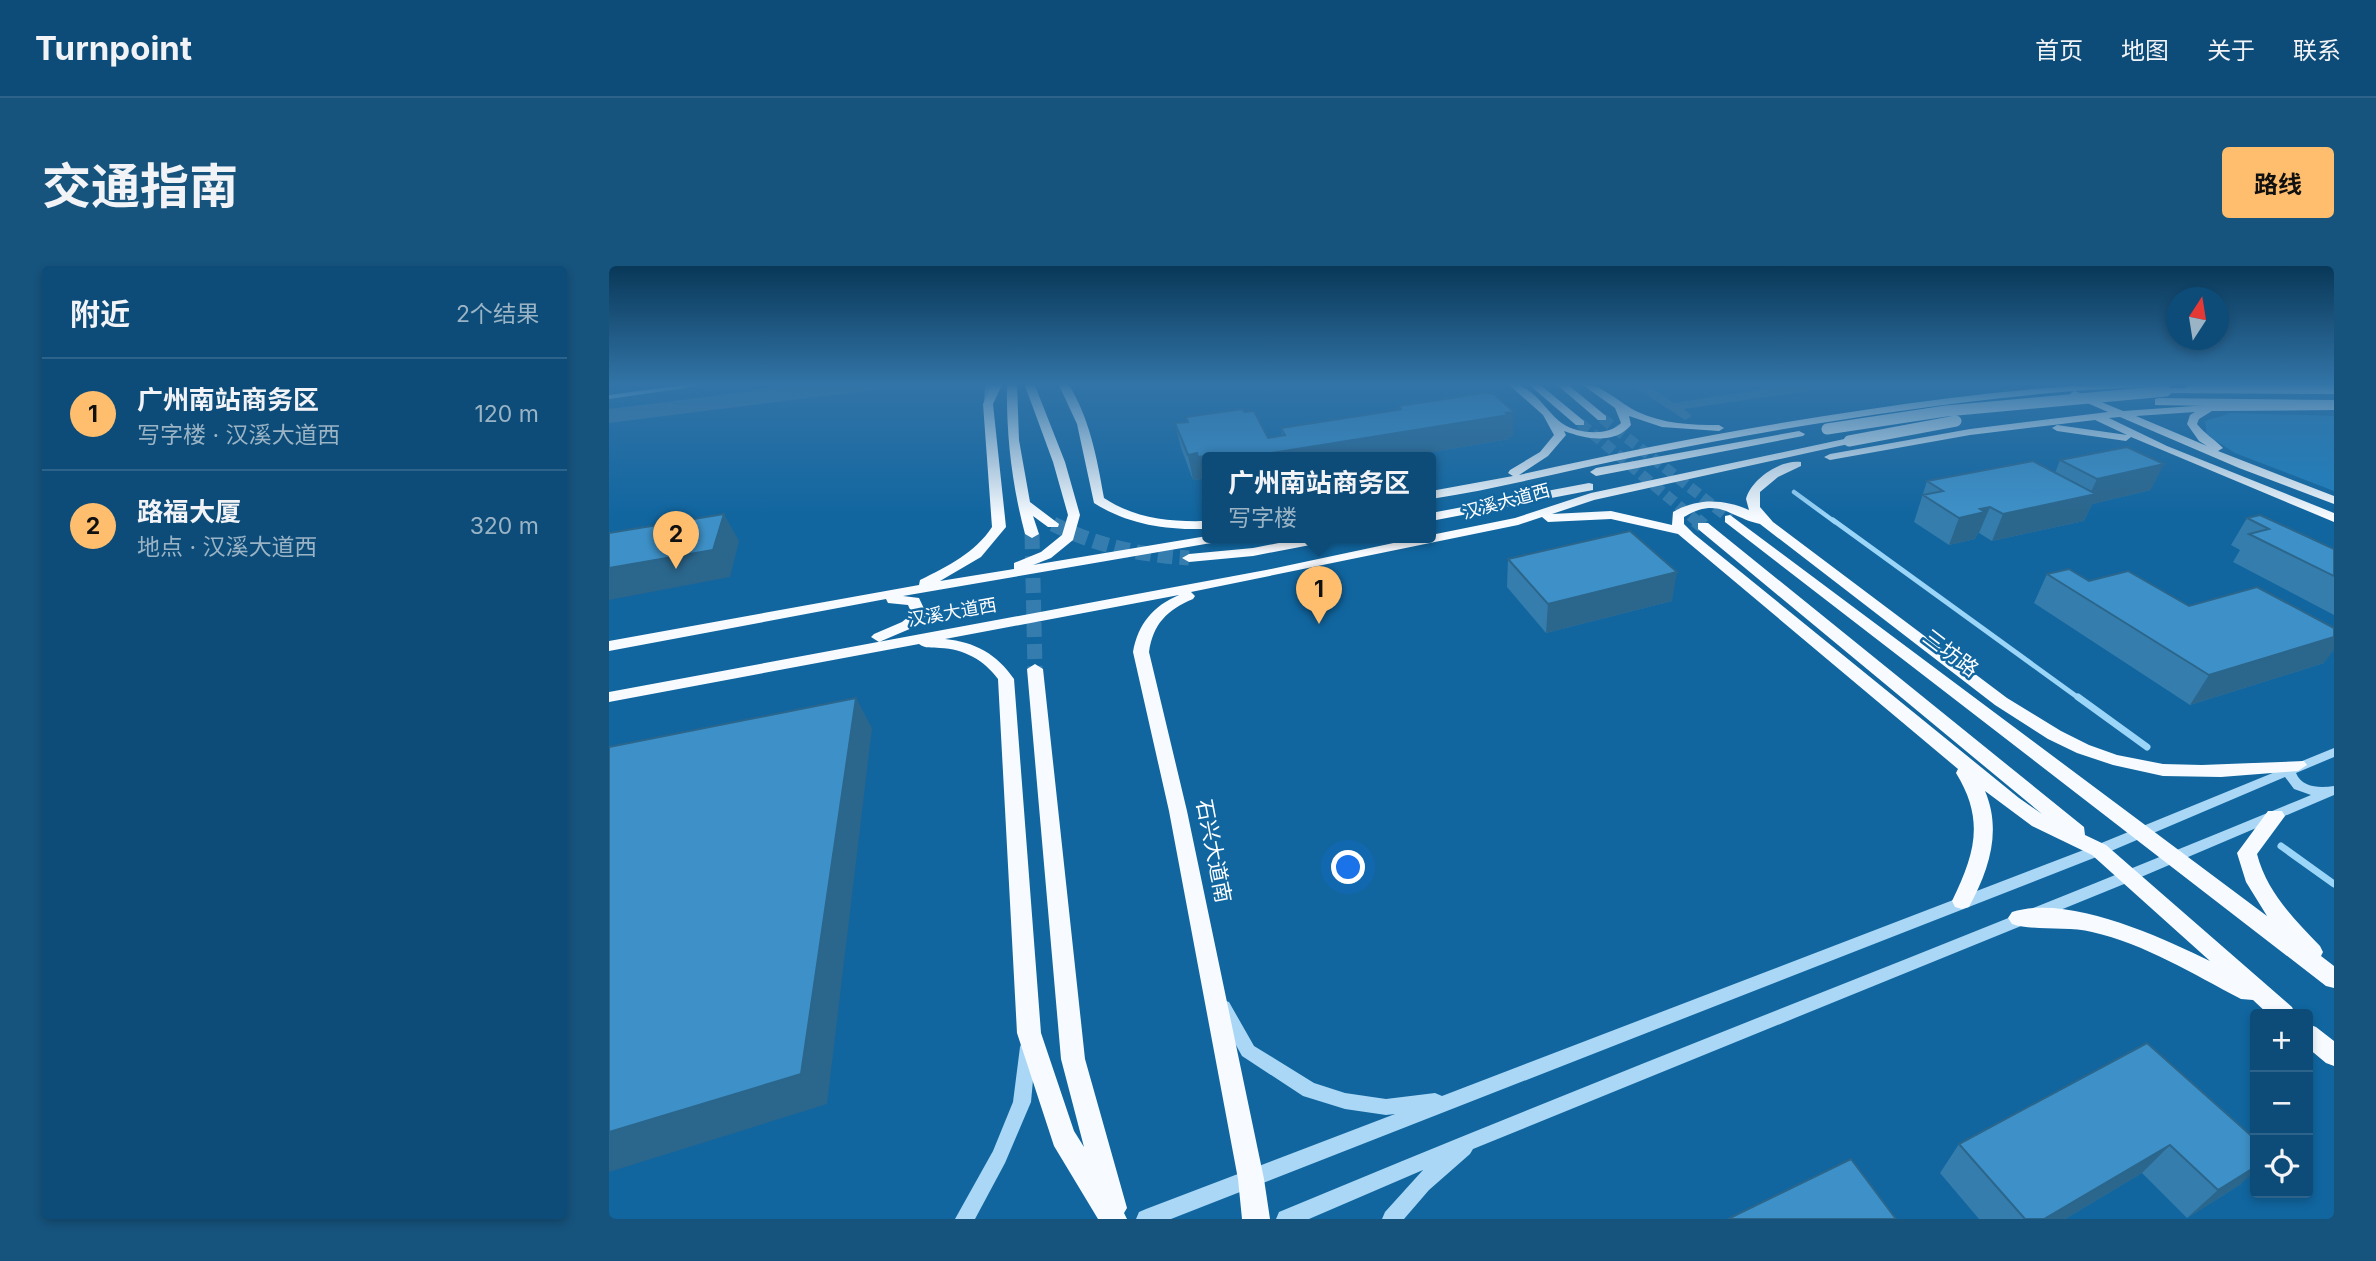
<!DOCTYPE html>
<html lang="zh">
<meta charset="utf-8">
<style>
:root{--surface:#0d4c78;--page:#16537d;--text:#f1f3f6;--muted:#9ab4c6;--line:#2d638a;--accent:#ffbe6d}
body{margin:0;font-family:Inter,"Noto Sans SC",sans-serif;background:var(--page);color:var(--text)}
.controls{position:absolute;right:21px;bottom:21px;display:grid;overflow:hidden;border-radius:7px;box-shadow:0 4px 10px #0003}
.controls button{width:63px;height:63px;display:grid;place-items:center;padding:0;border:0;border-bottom:2px solid var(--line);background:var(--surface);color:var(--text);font:35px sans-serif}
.compass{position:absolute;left:1557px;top:21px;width:63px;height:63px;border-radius:50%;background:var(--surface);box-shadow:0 4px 10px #0003;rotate:12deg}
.you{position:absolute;left:740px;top:602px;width:24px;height:24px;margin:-18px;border:5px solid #fff;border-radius:50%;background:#1a73e8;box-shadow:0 0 0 10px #1a73e833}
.badge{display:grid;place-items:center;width:46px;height:46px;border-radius:50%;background:var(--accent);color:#111;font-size:23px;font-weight:700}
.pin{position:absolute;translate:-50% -58px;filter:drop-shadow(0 2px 4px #0008)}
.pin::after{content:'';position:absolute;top:37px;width:24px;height:21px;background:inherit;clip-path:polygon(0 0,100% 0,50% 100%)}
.popup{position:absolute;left:593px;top:186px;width:234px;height:91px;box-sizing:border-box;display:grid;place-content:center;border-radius:7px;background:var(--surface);filter:drop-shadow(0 2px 5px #0005);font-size:23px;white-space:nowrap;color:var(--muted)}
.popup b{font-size:26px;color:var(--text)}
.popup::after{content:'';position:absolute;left:50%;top:100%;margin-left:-14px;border:14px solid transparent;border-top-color:var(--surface)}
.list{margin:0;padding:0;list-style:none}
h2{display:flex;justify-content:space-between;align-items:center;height:91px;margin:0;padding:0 28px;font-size:30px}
h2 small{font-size:23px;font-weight:400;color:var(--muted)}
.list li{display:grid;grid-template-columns:46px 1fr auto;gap:21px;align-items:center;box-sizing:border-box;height:112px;padding:0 28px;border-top:2px solid var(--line)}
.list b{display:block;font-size:26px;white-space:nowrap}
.list p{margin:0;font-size:23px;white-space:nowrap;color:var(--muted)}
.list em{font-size:23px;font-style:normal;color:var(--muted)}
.icon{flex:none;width:38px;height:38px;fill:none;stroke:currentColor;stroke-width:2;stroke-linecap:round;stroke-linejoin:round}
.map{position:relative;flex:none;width:1725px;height:953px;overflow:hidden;border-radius:7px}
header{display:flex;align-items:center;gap:42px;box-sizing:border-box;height:98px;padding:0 35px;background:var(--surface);border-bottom:2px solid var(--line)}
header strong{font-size:33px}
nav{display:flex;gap:38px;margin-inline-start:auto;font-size:24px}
.intro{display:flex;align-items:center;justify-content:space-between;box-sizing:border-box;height:168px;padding:0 42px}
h1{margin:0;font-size:49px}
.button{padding:18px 32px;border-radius:7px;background:var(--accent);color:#111;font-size:24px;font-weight:700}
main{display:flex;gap:42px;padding:0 42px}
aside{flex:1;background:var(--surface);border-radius:7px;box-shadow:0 4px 10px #0003}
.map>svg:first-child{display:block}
</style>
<header>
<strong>Turnpoint</strong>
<nav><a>首页</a><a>地图</a><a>关于</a><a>联系</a></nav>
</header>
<div class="intro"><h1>交通指南</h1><a class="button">路线</a></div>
<main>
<aside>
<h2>附近<small>2个结果</small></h2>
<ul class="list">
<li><span class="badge">1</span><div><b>广州南站商务区</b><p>写字楼 · 汉溪大道西</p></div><em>120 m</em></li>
<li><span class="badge">2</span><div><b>路福大厦</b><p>地点 · 汉溪大道西</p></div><em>320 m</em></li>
</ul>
</aside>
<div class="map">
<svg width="1725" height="953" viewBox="0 0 1725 953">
<rect width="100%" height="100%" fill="#1166a0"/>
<path fill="#2080bd" d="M 1622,147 L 1725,150 L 1725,225 L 1626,187 L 1598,169 L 1596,155 Z"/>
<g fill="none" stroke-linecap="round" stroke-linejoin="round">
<path stroke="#9bd5f8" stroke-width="4.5" d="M 1185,226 L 1226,256"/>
<path stroke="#9bd5f8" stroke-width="5" d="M 1224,254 L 1471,433"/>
<path stroke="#9bd5f8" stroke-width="7" d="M 1469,431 L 1538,481
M 1672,580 L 1725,618"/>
<path fill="#417ca5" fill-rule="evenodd" d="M 1020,117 L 1035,117 L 1065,137 L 1194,117 L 1228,117 L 1222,121 L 1075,143 L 1083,150 L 1076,154 Z"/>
<path fill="#417ca5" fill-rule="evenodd" d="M 208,117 L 274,117 L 271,122 L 263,124 L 0,157 L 0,143 Z"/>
<path stroke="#357dae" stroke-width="11" stroke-dasharray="11 5" stroke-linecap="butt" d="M 993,152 L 1121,253
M 971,157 L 1089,256"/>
<path stroke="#357dae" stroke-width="15" stroke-dasharray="15 7" stroke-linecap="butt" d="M 1087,254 L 1094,260
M 444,258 C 488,280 531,289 580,292
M 423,268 L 426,403"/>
<path fill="#a9d7f5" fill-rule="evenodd" d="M 90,117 L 111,117 L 0,133 L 0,129 Z
M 376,117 L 383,117 L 383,138 L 379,140 L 375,138 Z
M 1725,482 L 1725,491 L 1687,507 C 1693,522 1711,522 1725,520 L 1725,529 L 1525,614 L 864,883 L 861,888 L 820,924 L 795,953 L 773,953 L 776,946 L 814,904 L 700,953 L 667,953 L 670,946 C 1012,803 1359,671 1702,529 L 1685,523 L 1676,511 L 1495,588 L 562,953 L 527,953 L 530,946 L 537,943 L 786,848 L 777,849 L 736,843 L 694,830 L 633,790 L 606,741 L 608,736 L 614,734 L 620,736 L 645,780 L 705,817 L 736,827 L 777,833 L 826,827 L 833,830 L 1485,580 Z
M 419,774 L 425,776 L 427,781 L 422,836 L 396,897 L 366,953 L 346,953 L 384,885 L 404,836 L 411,781 L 413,776 Z"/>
<path fill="#f7fbff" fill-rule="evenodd" d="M 384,117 L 394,117 L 384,138 L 397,261 L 372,291 L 331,315 L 405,303 L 405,297 L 432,286 L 453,269 L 459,249 L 444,196 L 415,117 L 425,117 L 456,196 L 471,249 L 464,274 L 442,292 L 424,299 L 598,270 L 598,272 L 614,272 L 608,276 L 294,330 L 310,332 L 318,349 L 303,362 L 270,376 L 262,371 L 265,368 L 293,356 L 303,348 L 299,339 L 279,337 L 277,333 L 0,385 L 0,375 L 310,319 L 311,314 C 339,300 366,287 383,261 L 374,138 Z
M 398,117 L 408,117 L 410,174 L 421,236 L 450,258 L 449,261 L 439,261 L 424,250 L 430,268 L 423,272 L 416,268 C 403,219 397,169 398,117 Z
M 449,117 L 459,117 C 481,153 488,192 495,232 C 527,253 561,256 598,255 L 598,263 C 557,264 520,259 485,237 L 468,158 Z
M 898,117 C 922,117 934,141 950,155 C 965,168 999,171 1012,157 L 1006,142 L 971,117 C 992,117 1010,137 1029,146 C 1055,158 1082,159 1110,159 L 1115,162 L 1110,165 L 1053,161 L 1020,150 L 1022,159 C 1005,179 977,173 955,165 L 957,169 L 939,190 L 910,209 C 1024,183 1139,161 1255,144 C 1355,129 1455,117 1557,117 L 1552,120 L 1466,125 L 1514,145 L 1613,138 L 1725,138 L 1725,144 L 1603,145 L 1590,153 L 1588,158 C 1596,168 1605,173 1614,182 L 1609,185 L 1725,230 L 1725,238 L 1630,202 L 1511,151 L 1500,152 L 1558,180 L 1725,247 L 1725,256 L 1522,171 L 1517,175 L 1448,165 L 1443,162 L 1448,159 L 1518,169 L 1486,154 L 1361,169 L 1221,194 L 1215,191 L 1221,188 L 1361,163 L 1499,146 L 1462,130 L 1461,128 L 1465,125 C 1321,137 1177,161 1035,189 C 963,203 894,222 822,233 L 822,225 L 904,210 L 899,207 L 901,204 L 931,186 L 945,169 L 934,149 ZM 1586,146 L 1581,149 L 1578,158 L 1590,175 L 1598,180 L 1527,150 Z
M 918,117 L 929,117 L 975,155 L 975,159 L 967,159 Z
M 946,117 L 957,117 L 997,150 L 997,154 L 989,154 Z
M 1557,122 L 1725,122 L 1725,128 L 1553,127 L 1553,123 Z
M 1190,165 L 1196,168 L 1194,170 L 987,210 L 981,206 L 987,202 Z
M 1240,172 L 1244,173 L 1244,177 L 985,234 L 943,248 L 1002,245 L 1063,259 L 1064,246 C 1089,232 1114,233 1140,244 L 1137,233 C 1142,213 1172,193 1192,196 L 1192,200 L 1169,211 L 1151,226 L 1151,241 L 1164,256 L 1398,432 L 1452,465 L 1480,479 L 1508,489 L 1554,498 L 1593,499 L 1695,495 L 1698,499 L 1689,505 L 1612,511 L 1554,510 L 1504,499 L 1468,487 L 1439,473 L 1386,439 L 1151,258 C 1121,252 1110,230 1075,251 L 1075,258 L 1085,268 L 1410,532 L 1433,548 L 1089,263 L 1089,257 L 1099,257 L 1475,561 L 1476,569 L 1497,579 L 1683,741 L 1686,748 L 1659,748 L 1644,734 L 1632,733 C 1584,708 1536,678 1483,666 C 1458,660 1423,665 1403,658 L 1399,652 L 1403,646 C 1459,628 1550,670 1601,695 L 1483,589 L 1423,560 L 1376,525 C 1393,565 1380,604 1360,641 L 1353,643 L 1346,641 L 1343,635 C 1366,588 1376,554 1347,507 L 1349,503 L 1069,268 L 1002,253 L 939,256 L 933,251 L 909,259 L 582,326 L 586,330 L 584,333 C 558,344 544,358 540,386 L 578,545 L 655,913 L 661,953 L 633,953 L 629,913 L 560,545 L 524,386 C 529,358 544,340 570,329 L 336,373 C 366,376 388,388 405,413 L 432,767 L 465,865 L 475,881 L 452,793 L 418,403 L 426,398 L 434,403 L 476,793 L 518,942 L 515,947 L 518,953 L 489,953 L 445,880 L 408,767 L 389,413 C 375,394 355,383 331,382 C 323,381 316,383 310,378 L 0,436 L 0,426 L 657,304 L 808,272 L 822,272 L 822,269 L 906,252 L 982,227 Z
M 980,217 L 984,218 L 984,224 L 822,255 L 822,247 Z
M 1121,249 L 1658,650 L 1637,616 L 1628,587 L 1659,545 L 1673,545 L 1676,550 L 1648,588 C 1658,626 1684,652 1711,680 L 1714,686 L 1712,690 L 1725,700 L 1725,722 L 1717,720 L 1116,256 L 1116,250 Z
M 695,272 L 723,272 L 717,276 L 644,290 L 580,296 L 573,292 L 580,288 L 644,282 Z
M 1699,758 L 1707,761 L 1725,775 L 1725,800 L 1717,797 L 1699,782 Z"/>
<path fill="#fff" fill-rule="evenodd" d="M 1610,117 L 1725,117 L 1725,123 L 1636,123 L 1580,127 L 1574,123 L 1580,119 Z
M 1550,132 L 1725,134 L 1725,142 L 1546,139 L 1546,133 Z"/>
<path stroke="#f7fbff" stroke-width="11" d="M 1218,163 L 1337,145 L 1557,125
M 1240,175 L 1347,155"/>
</g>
<path fill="#357dac" d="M 790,140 L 904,170 L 900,171 L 900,173 L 789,192 L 598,192 L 594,217 L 593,213 L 584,214 L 572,182 L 566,157 L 578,156 L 577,151 L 635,146 L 659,172 L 673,169 L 672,162 L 790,144 Z
M 1451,194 L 1542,224 L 1483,238 L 1475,255 L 1383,275 L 1370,267 L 1368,268 L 1366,273 L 1340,279 L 1305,256 L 1318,215 L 1446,207 Z
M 1638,252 L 1725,283 L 1725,349 L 1624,296 L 1631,284 L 1622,279 Z
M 899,293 L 1063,335 L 937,367 L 898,321 Z
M 1438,308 L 1480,315 L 1580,340 L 1715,397 L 1581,439 L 1425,337 Z
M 1538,777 L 1632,918 L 1578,952 L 1533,907 L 1456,953 L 1370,953 L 1331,907 L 1350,878 Z"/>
<path fill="#2b668c" d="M 905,146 L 904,170 L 900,171 L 900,173 L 789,192 L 632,192 Z
M 588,187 L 593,213 L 584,214 L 579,189 Z
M 604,189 L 604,192 L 598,192 L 598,216 L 594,217 L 589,191 Z
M 1555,198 L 1542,224 L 1483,238 L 1475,255 L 1383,275 L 1394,248 L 1480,230 L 1488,213 Z
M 1381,241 L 1370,267 L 1368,268 L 1366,273 L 1340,279 L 1350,252 L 1371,243 Z
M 115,248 L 130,275 L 121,311 L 0,334 L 0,302 Z
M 1068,306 L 1063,335 L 937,367 L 939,338 Z
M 1725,371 L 1725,384 L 1715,397 L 1581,439 L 1600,409 Z
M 247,432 L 263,462 L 218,838 L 0,906 L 0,866 Z
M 1561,879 L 1533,907 L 1456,953 L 1435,953 Z
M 1646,901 L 1646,905 L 1632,918 L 1578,952 L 1609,924 Z"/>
<path fill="#3e91c8" stroke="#2b668c" stroke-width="2" d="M 875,127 L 885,128 L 905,146 L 897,147 L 900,149 L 632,192 L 618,192 L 604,189 L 589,191 L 588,187 L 579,189 L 566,157 L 579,156 L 577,151 L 634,143 L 635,146 L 645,145 L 659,172 L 676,169 L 672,162 L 788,144 L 792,143 L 790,140 Z
M 1518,181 L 1555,198 L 1488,213 L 1451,194 Z
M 1424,195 L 1487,228 L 1394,248 L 1381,241 L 1371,243 L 1376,246 L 1350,252 L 1314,229 L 1334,225 L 1318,215 Z
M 115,248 L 104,284 L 0,302 L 0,267 Z
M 1651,249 L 1725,283 L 1725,310 L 1640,268 L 1660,263 L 1638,252 Z
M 1021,265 L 1068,306 L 939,338 L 899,293 Z
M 1460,303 L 1480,315 L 1519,305 L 1580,340 L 1648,321 L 1725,362 L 1725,371 L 1600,409 L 1438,308 Z
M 247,432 L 192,808 L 0,866 L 0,481 Z
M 1538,777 L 1646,873 L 1646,901 L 1609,924 L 1561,879 L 1435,953 L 1416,953 L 1350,878 Z
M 1242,893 L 1287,953 L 1119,953 Z"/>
<linearGradient id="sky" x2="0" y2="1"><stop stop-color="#093858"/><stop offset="0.47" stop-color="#3274a7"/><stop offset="1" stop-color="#3274a7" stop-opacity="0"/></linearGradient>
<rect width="1725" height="251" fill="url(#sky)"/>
<g text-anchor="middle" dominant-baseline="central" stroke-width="5" stroke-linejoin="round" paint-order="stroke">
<g font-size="18" fill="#fff" stroke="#1166a0">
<text transform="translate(897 235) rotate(-15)">汉溪大道西</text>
<text transform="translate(343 346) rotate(-10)">汉溪大道西</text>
</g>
<g font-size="21" fill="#fff" stroke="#1166a0">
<text transform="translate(1342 387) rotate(37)">三坊路</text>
<text transform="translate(605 585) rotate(79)">石兴大道南</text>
</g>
</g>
</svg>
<div class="controls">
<button>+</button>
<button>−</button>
<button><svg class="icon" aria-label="locate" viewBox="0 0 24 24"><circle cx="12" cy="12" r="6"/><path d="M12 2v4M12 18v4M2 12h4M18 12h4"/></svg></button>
</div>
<svg class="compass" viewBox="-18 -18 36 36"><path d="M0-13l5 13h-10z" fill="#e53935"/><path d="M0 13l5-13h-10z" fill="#9ab4c6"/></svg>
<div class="you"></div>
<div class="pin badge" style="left:710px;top:358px">1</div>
<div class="popup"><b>广州南站商务区</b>写字楼</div>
<div class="pin badge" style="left:67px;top:303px">2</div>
</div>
</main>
